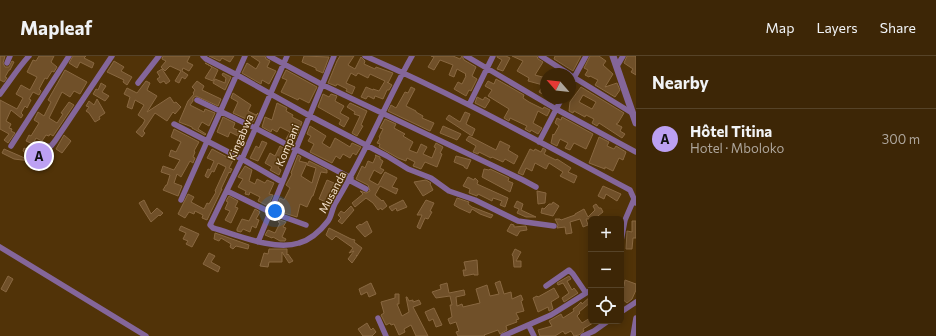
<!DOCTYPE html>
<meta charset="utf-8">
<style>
:root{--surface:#3d2606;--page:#442e10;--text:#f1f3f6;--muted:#ada59b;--line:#564328;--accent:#bca0f2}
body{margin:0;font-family:Commissioner,sans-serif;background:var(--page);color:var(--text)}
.controls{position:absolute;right:12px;bottom:12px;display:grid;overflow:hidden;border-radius:6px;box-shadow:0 2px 10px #0003}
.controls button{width:36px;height:36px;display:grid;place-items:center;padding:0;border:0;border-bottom:1px solid var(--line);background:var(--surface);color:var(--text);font:20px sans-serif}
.compass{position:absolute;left:540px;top:12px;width:36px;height:36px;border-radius:50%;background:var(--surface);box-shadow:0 2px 10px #0003;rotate:298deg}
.you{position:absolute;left:275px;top:155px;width:14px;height:14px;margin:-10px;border:3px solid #fff;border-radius:50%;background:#1a73e8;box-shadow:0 0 0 6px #1a73e833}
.badge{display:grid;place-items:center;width:26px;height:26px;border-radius:50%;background:var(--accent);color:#111;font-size:13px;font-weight:700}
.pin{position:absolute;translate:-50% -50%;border:2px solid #fff;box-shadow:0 1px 4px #0006}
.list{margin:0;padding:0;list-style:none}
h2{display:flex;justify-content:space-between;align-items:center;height:52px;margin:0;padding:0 16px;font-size:17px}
h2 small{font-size:13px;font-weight:400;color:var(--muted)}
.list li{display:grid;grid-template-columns:26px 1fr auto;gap:12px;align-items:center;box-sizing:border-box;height:60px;padding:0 16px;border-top:1px solid var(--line)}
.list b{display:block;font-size:15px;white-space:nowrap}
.list p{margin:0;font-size:13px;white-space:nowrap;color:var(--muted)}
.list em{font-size:13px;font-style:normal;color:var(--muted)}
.icon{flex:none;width:22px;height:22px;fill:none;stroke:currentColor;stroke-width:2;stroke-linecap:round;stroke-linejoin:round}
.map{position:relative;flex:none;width:636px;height:280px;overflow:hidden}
header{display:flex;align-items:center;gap:24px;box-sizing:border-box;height:56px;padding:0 20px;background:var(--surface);border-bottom:1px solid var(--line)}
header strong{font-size:19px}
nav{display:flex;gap:22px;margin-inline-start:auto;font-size:14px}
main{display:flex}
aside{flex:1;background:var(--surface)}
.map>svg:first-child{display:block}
</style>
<header>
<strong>Mapleaf</strong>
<nav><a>Map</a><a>Layers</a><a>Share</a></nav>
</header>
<main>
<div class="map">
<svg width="636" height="280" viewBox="0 0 636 280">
<rect width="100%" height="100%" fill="#513308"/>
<path fill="#705029" stroke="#896841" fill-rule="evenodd" d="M 0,0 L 5,0 L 3,7 L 5,11 L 9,11 L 12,5 L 14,6 L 10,14 L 9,14 L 5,21 L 7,22 L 4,26 L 0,24 Z
M 39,0 L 54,0 L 51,6 L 57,11 L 54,16 L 52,15 L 47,23 L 45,22 L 39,33 L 41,35 L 39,39 L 33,36 L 29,43 L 31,44 L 27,52 L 25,50 L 21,57 L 23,59 L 21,62 L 11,54 L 6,65 L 11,68 L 9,72 L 12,73 L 11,75 L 15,77 L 8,87 L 4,84 L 9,78 L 0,73 L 0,44 L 17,53 L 23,42 L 16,38 L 21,29 L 30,34 L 37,21 L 27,16 L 33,4 L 36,5 Z
M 73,0 L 86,0 L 84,2 L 94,7 L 92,12 L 80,6 L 77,12 L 69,7 Z
M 163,0 L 190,0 L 187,6 L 193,9 L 189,15 L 183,12 L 182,15 L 188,19 L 185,23 L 182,21 L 179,27 L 175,25 L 181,15 L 170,10 L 165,15 L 161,11 L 166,5 L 162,3 Z
M 209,0 L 234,0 L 230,6 L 222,2 L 220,5 Z
M 251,0 L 265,0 L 266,3 L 270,5 L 267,11 L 276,15 L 269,28 L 262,24 L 261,28 L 242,17 L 247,7 L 256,13 L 260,6 Z
M 304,0 L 329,1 L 323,17 L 316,14 L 316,12 L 302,6 Z
M 340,0 L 354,0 L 348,9 L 355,13 L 361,1 L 365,5 L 364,8 L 375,13 L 376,11 L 393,17 L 388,27 L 387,26 L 392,29 L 389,34 L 387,34 L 383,43 L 375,40 L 374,43 L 368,40 L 366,43 L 361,41 L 366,31 L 373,34 L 373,33 L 379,35 L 385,25 L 370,18 L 368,22 L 358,17 L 356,20 L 351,17 L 346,27 L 355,31 L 352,38 L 346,35 L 347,33 L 337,28 L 336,30 L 328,27 L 337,5 Z
M 431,0 L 453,0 L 460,3 L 462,0 L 464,4 L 476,11 L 472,20 L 477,23 L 471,35 L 469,34 L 466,40 L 454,33 L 458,26 L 462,28 L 466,20 L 465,19 L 466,18 L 457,13 L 454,21 L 449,19 L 453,9 L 440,4 L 434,14 L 428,11 L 434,1 Z
M 497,0 L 506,0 L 510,2 L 503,15 L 497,13 L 502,4 L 497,1 Z
M 512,0 L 537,0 L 538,3 L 543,6 L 535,19 L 546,22 L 546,40 L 539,36 L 543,29 L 528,25 L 529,22 L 517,15 L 523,5 Z
M 555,0 L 581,0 L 573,15 L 554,3 Z
M 590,0 L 599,0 L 606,5 L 603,9 L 613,18 L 605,31 L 617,27 L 620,34 L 615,41 L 595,29 L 598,24 L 590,20 L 589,21 L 585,19 L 588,14 L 584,12 Z
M 627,0 L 636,0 L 636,19 L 631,16 L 633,13 L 624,7 Z
M 114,5 L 124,11 L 121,15 L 132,21 L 127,29 L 123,26 L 124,24 L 107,16 Z
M 205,7 L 218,14 L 213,25 L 205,22 L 212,11 Z
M 162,13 L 170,25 L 166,28 L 164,25 L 160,27 L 157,23 L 160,21 L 157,16 Z
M 65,14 L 87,26 L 80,38 L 74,35 L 70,41 L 62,36 L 49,62 L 57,67 L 63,58 L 61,57 L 69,46 L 74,49 L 53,80 L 50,78 L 49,80 L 46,79 L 42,85 L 36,82 L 33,88 L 26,85 L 29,79 L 31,80 L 39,67 L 34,64 L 38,56 L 44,60 L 51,46 L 48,44 Z
M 286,14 L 317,31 L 309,47 L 299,42 L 298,44 L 281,36 L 287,24 L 282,22 Z
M 223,17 L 231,21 L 225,34 L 213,27 L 215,23 L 225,27 L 226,22 L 222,19 Z
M 496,23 L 524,39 L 523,42 L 529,46 L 543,53 L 544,51 L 550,54 L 547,60 L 538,55 L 533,67 L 542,72 L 538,78 L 531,74 L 530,76 L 525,73 L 527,70 L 510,62 L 509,65 L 504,62 L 509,53 L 488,40 L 492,34 L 485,30 L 488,25 L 494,28 Z
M 146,25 L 150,27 L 147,34 L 157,40 L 147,56 L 170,41 L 174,47 L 176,46 L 181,51 L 175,58 L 173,56 L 167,65 L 155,57 L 143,75 L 145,77 L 142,81 L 136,76 L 143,68 L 145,64 L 138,59 L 144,49 L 135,44 L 132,53 L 127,51 L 130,41 L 124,38 L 127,32 L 137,37 Z
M 197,25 L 204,30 L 202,34 L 221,43 L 218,50 L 196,40 L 193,42 L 193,45 L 190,49 L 204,56 L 205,53 L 215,57 L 209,70 L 202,66 L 198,73 L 206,78 L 205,79 L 192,72 L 192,71 L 179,66 L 188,45 L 194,38 L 193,37 L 195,34 L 192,31 Z
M 101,27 L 106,30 L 102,36 L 109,40 L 105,45 L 93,38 L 96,33 L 98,34 Z
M 411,31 L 415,33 L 406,50 L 416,55 L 416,56 L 423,60 L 422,62 L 434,67 L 430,75 L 388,55 L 391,49 L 396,52 L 405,36 L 408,37 Z
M 581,31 L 624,57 L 618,67 L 616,68 L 622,71 L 620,75 L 625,78 L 622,82 L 599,67 L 597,70 L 592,67 L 594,63 L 586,59 L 585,61 L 574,55 L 573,57 L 569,55 L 570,46 ZM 583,39 L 596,46 L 592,53 L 579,46 Z
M 233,37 L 251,49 L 248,55 L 256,59 L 258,57 L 253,66 L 233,57 L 238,46 L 231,42 Z
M 323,38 L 329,41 L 331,38 L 337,40 L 335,45 L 344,50 L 340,57 L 349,62 L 344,71 L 339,68 L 341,64 L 318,51 Z
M 477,41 L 483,44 L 485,41 L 490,44 L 485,52 L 475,47 Z
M 97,43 L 105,57 L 99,61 L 100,63 L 95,66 L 89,57 L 86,55 L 89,51 L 86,50 L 89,45 L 94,49 Z
M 277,47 L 287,52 L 286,55 L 293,59 L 292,61 L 302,66 L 297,80 L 295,79 L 291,86 L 286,83 L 290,76 L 280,71 L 277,76 L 272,73 L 271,76 L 262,71 L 265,61 L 272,64 Z
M 350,47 L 367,55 L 361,69 L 363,70 L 357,80 L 352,77 L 360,60 L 354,58 L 355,56 L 347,51 Z
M 465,56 L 470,58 L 466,68 L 475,73 L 472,80 L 446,63 L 449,59 L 460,66 Z
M 223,61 L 235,67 L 233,72 L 240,75 L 238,80 L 230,76 L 228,81 L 217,76 Z
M 562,61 L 593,78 L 586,93 L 574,87 L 570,94 L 565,92 L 568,87 L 560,83 L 557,90 L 551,87 L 553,78 L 554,79 L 559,70 L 555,67 L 557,62 L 561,64 Z
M 385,63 L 396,68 L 394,72 L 405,78 L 403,80 L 413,86 L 409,94 L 417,97 L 421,88 L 427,91 L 423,98 L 432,102 L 436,92 L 434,91 L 436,87 L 443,91 L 440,97 L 442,98 L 437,111 L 425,106 L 421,113 L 413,110 L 415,106 L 407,102 L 406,105 L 398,102 L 379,91 L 380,88 L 377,87 L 380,82 L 379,81 L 383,73 L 380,72 Z
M 310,70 L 326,80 L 322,87 L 330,92 L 335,82 L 350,91 L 352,87 L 361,91 L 356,99 L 353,97 L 350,102 L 343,98 L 340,103 L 336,100 L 332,107 L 310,96 L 314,88 L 308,85 L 311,80 L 307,78 Z
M 443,70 L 461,78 L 457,84 L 440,77 Z
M 174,73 L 199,86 L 194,95 L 195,96 L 193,101 L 195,102 L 193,107 L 190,105 L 181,121 L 177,118 L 174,127 L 182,130 L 178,140 L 163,134 L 166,129 L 167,129 L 170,119 L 161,116 L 163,110 L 174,114 L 180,104 L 169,100 L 171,94 L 176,96 L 181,86 L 171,81 Z
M 64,79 L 71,85 L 62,97 L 56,93 Z
M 469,80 L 496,94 L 500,85 L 510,90 L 508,94 L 518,100 L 514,108 L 505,103 L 503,106 L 492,101 L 491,102 L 479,96 L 478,98 L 473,96 L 476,90 L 466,84 Z
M 599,81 L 609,86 L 607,90 L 614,93 L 616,90 L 626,96 L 623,104 L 619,102 L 613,115 L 605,111 L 605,113 L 589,107 Z
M 262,85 L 267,87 L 258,105 L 250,102 L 256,90 L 259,92 Z
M 280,90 L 286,94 L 279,104 L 282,106 L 278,112 L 281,114 L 279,119 L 270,114 L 272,111 L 265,107 L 270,97 L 275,100 Z
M 24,92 L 30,94 L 45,96 L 43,101 L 39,100 L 38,106 L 14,103 L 2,97 L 4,93 L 27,103 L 29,99 L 23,95 Z
M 543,92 L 546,94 L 544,98 L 556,104 L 557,103 L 571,112 L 568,116 L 577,120 L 574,127 L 560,120 L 563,116 L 549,107 L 546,113 L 535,107 L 532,115 L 526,112 L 523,119 L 518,117 L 530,93 L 534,95 L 535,93 L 541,96 Z
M 212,93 L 233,104 L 229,112 L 232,113 L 230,117 L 229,116 L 221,133 L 222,133 L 207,164 L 202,162 L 203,159 L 195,155 L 194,158 L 189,156 L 185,162 L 178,158 L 188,138 L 194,141 L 191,146 L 204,153 L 207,147 L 209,148 L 216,136 L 215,135 L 226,111 L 218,107 L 214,116 L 212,115 L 208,122 L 205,120 L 208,113 L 210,114 L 214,105 L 207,102 Z
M 298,99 L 301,101 L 299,105 L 307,107 L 301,120 L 312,127 L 316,112 L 307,109 L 309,105 L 327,114 L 327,117 L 321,116 L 313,140 L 312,140 L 307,151 L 300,148 L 297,161 L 284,157 L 281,154 L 284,150 L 278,148 L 280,142 L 284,144 L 290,132 L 286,129 L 292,118 L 291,117 Z
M 375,99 L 380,101 L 380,103 L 383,105 L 380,112 L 384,114 L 381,118 L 374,114 L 369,124 L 378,129 L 385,116 L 397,122 L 392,131 L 398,133 L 396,138 L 380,130 L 375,139 L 382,145 L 383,144 L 387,150 L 382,154 L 381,152 L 378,154 L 373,147 L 366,142 L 355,151 L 352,147 L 363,138 L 360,135 L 366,137 L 370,135 L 368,129 L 356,123 L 362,110 L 365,112 L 368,105 L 373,107 L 376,100 Z
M 456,100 L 471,104 L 467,113 L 464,111 L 464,110 L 454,106 Z
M 245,110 L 252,114 L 249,125 L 255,128 L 257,123 L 265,127 L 267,124 L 274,127 L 269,138 L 273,139 L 268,150 L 258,145 L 260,141 L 250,136 L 249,139 L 245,138 L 246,135 L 238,131 L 243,123 L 238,121 Z
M 484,113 L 489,114 L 490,113 L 509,122 L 508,125 L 513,127 L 510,136 L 482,121 Z
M 468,121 L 474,124 L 475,122 L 478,125 L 477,128 L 508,142 L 505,151 L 500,149 L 502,145 L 493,142 L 492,145 L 478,138 L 477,140 L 469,137 L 470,133 L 463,130 Z
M 327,124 L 334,127 L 326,146 L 319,143 Z
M 426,124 L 431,127 L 430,128 L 433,134 L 423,140 L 414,126 Z
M 603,130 L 621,138 L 617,145 L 606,138 L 604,143 L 598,140 Z
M 537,135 L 546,137 L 545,147 L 538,148 Z
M 229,140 L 238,145 L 235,151 L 238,152 L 231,167 L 225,164 L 230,155 L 225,153 L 228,146 L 226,145 Z
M 457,142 L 469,146 L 468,148 L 472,151 L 493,159 L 491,162 L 480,158 L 472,153 L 470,157 L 459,152 L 454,149 Z
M 144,144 L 151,158 L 157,152 L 163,157 L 160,160 L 159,159 L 151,166 L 139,147 Z
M 403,144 L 407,151 L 397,155 L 396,152 L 392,155 L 389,151 Z
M 426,144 L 434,147 L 430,155 L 432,156 L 428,163 L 425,162 L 420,173 L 417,171 L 422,159 L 417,159 Z
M 517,145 L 523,148 L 521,154 L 536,161 L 526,161 L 517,157 L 519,153 L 514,151 Z
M 553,146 L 559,150 L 553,160 L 541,157 L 542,152 L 544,153 L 549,148 L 552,148 Z
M 596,148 L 599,152 L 601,152 L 603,156 L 594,163 L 586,163 L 588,169 L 583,171 L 580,163 L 570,166 L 572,177 L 566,178 L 565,171 L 557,172 L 558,169 L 555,163 L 560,163 L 561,164 L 575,159 L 575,158 L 584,153 L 588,161 L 595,154 L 593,150 Z
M 351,150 L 354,154 L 342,168 L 338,165 L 341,162 L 338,159 L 341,155 L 344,157 Z
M 255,153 L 260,156 L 256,163 L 259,164 L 256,172 L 252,170 L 250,176 L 243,173 L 241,176 L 237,175 L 237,173 L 242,163 L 249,165 Z
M 280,164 L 286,166 L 283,171 L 286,172 L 282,181 L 286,183 L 285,185 L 280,185 L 273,181 L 272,182 L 265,179 L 268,174 L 275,177 L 280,167 L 278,166 Z
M 367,165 L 372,176 L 365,181 L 356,171 L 360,168 L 361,169 Z
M 632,165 L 636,165 L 636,182 L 633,182 L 632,193 L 626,193 L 627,175 L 632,176 Z
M 511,168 L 514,169 L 514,171 L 526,170 L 527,174 L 520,175 L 517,180 L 507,175 Z
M 181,170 L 199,178 L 192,191 L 186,188 L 188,185 L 183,183 L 186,177 L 179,174 Z
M 329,172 L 351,183 L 355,184 L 354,186 L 362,192 L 357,200 L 356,199 L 357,200 L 352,207 L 348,203 L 354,195 L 349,197 L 353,192 L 336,180 L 332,184 L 326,179 Z
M 215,177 L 249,189 L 248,193 L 236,190 L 233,193 L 230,191 L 231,188 L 221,182 L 219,185 L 214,183 Z
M 269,193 L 287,193 L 287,199 L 288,198 L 293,205 L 289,207 L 282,196 L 282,206 L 269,206 L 268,211 L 260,210 L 264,197 L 268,198 Z
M 515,193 L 521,196 L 516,205 L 521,205 L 521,211 L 514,211 L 513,200 L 512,199 Z
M 209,197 L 215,200 L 211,206 L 220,211 L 218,216 L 203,208 Z
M 477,204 L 478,219 L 474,219 L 474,218 L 464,220 L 463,214 L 466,214 L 464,206 Z
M 8,220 L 13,223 L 6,236 L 1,233 Z
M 569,220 L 571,223 L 567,225 L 572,234 L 574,232 L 578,237 L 564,246 L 562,242 L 569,237 L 563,227 L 558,229 L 557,227 Z
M 625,224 L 636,228 L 636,234 L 632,243 L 627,247 L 621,242 L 621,230 L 624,230 Z
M 500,225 L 504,238 L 511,236 L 512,243 L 521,239 L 523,244 L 521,245 L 524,255 L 516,257 L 519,263 L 516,264 L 517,266 L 506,270 L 507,274 L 500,278 L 498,274 L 484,279 L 485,280 L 458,280 L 456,276 L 459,275 L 456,266 L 450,268 L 448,263 L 452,261 L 450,249 L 452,249 L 450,240 L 436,242 L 432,236 L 441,233 L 440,229 L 447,227 L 449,237 L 464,234 L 465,239 L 456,241 L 457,250 L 462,248 L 463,251 L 480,247 L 476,233 L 487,229 L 490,240 L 499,238 L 495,227 Z
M 371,227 L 376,238 L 369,241 L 367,236 L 361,239 L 359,233 Z
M 554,232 L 559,241 L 551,246 L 553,253 L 549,255 L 548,251 L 538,256 L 533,242 L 537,240 L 538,241 Z
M 395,238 L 399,238 L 399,248 L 397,248 L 402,260 L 409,256 L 406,241 L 407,241 L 409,245 L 413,244 L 413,246 L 419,244 L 421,248 L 413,251 L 428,280 L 416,280 L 411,269 L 404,273 L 405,276 L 399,279 L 394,268 L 391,269 L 390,267 L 386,269 L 381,259 L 384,257 L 381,246 L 395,242 Z
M 591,240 L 591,246 L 579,256 L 580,257 L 577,260 L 582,267 L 590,262 L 593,267 L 583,273 L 584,275 L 579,279 L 574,280 L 571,275 L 565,278 L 563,275 L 555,280 L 540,280 L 538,274 L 552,270 L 549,265 L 561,258 L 563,262 L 574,255 L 573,253 L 577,250 L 581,246 L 582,248 Z
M 434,252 L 442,269 L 436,271 L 433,263 L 429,265 L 425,256 Z
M 367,267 L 371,274 L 373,272 L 376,276 L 372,280 L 363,280 L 358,273 Z"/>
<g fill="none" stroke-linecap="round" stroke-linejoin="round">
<path stroke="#84669a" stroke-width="5.5" d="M 203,0 L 206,3 L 237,19 L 310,60 L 387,100 L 408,113 L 431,122 L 449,135 L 475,144 L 518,165 L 554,170
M 269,0 L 323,29 L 523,124 L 536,131
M 287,0 L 242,103 L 210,169 L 213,172 C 238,179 274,195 299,187 C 310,184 321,174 328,165 C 332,160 332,152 336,146 C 365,99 385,48 412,0
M 365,0 C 456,39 543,88 630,134 L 636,147
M 466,0 L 556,53 L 636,96
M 541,0 L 569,18
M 7,7 L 10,0
M 617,10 L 623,0
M 570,19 L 632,57
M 138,27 L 159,0
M 570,29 L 586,0
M 0,38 C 10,25 18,12 29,0
M 197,44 L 255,72 L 351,122
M 469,49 L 493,0
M 174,68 L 242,103 L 282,126
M 539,86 L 562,42
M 11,90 L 69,0
M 40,91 L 51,90 L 55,85 L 112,0
M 349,124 L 366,133
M 227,135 L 270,156 L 306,169
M 181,144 L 245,0
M 621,185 L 625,164 L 634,143
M 258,186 L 334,0
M 0,191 L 146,280
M 546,230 L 569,214 L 573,218 L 586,237
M 621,256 L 636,246
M 378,262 L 386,280
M 529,270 L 534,280
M 503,280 L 551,259 L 591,234
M 583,280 L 594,275 L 608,265
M 633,280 L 636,262"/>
<path stroke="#84669a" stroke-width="7" d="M 613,0 L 636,67"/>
</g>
<g text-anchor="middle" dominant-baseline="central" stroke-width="3" stroke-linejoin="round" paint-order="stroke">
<g font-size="11" fill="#f5e2cd" stroke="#513308">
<text transform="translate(240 81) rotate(-67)">Kingabwa</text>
<text transform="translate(287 89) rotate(-67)">Kompani</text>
<text transform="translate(332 136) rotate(-62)">Musanda</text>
</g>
</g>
</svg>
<div class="controls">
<button>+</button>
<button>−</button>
<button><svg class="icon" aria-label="locate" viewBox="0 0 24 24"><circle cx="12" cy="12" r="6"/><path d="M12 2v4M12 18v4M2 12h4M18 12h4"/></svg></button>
</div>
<svg class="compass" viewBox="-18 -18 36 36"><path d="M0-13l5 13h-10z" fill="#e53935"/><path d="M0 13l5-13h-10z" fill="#ada59b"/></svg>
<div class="you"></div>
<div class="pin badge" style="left:39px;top:100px">A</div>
</div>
<aside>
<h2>Nearby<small></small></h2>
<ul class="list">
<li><span class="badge">A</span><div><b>Hôtel Titina</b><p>Hotel · Mboloko</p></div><em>300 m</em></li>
</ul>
</aside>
</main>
